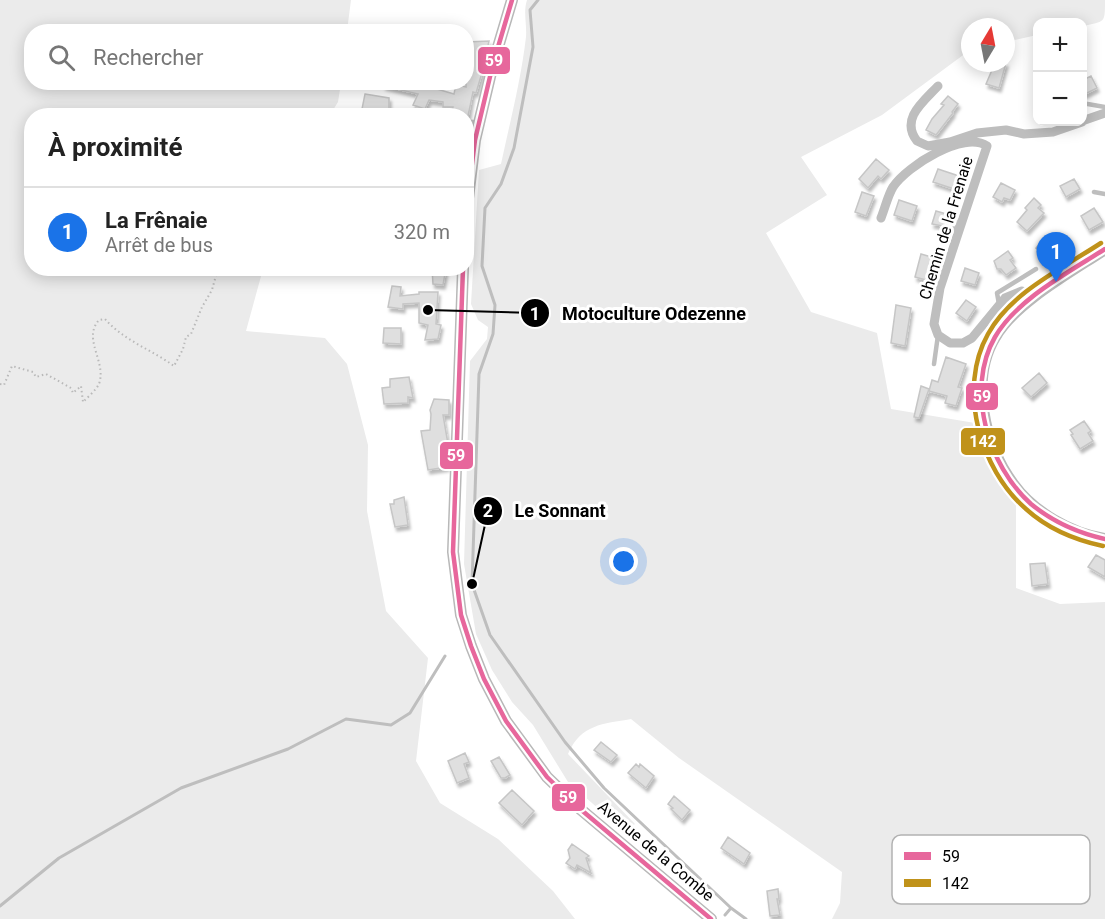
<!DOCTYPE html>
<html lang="fr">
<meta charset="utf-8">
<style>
:root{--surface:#fff;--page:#f6f6f6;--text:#222;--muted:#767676;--line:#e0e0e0;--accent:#1a73e8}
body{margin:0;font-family:Roboto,sans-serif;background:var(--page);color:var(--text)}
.controls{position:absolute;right:18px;top:18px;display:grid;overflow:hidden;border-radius:12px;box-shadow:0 3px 15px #0003}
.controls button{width:54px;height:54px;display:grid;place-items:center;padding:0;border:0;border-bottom:2px solid var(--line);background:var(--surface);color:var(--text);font:30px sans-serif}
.compass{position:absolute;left:961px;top:18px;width:54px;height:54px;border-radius:50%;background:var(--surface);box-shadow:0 3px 15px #0003;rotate:10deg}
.you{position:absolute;left:624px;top:562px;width:21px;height:21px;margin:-15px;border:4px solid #fff;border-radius:50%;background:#1a73e8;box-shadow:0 0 0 9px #1a73e833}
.badge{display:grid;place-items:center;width:39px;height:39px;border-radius:50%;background:var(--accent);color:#fff;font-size:20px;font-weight:700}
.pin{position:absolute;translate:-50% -50px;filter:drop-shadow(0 2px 3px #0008)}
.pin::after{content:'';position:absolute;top:32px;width:21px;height:18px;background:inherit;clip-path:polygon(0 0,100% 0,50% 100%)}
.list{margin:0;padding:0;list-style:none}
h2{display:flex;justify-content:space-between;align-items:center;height:78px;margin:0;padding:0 24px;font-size:26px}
h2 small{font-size:20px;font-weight:400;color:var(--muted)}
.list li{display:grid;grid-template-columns:39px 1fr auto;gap:18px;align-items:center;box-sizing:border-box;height:90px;padding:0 24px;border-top:2px solid var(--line)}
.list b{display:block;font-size:22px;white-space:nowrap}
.list p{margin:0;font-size:20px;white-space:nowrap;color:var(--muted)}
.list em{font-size:20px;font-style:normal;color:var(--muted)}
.icon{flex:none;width:33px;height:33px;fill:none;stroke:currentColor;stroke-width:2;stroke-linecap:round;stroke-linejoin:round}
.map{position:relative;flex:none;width:1105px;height:919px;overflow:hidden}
.search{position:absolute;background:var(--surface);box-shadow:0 3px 15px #0003;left:24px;top:24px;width:450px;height:66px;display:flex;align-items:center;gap:15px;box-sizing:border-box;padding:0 21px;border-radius:24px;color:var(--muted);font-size:22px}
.panel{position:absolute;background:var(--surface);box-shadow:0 3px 15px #0003;left:24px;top:108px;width:450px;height:168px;border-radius:24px}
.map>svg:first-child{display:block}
</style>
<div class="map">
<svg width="1105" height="919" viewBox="0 0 1105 919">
<defs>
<filter id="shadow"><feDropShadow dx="2" dy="4" stdDeviation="1.5" flood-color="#0004"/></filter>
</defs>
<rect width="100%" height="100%" fill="#fff"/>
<path fill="#ebebeb" d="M 0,0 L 351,0 L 347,31 L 32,32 L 32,82 L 341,83 L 338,102 L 330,115 L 32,116 L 32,268 L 263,269 L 246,331 L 325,338 L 347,364 L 368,445 L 367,511 L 386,611 L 428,658 L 416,761 L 440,803 L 498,839 L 553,891 L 575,919 L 0,919 Z
M 527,0 L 1105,0 C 1105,24 1105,21 1083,26 L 1082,22 L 1038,22 L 1037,35 L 1006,42 L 1006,27 L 970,27 L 970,50 L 882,115 L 801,157 L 827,195 L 766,233 L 811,312 L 877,333 L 891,409 L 981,424 L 999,440 L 1016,503 L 1016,588 L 1060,604 L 1105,602 L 1105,919 L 832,919 L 840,903 L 842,872 L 679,758 L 631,719 C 603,724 581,724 568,754 L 635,824 L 625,832 L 568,782 L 533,725 L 512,702 L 492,670 L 476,634 L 464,564 L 470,361 L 487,339 L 488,327 L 478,320 L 471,304 L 479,170 L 501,164 C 510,122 521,80 526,37 C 527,24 523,12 527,0 Z"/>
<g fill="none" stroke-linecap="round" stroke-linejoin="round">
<path stroke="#bebebe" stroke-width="3" d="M 538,0 L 530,10 L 533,47 L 514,148 L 501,184 L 485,208 L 482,266 L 495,305 L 493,334 L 479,374 L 472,584 L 490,635 L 565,742 L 604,788 L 731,908 L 746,919
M 0,906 L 59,858 L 181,788 L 288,749 L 346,719 L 391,725 L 410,713 L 445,656
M 725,915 L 731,908"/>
</g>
<path fill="#dfdfdf" stroke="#c6c6c6" stroke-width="1.5" filter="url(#shadow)" d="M 489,41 L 481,76 L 476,93 L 473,92 L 468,116 L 451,116 L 453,107 L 443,107 L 443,102 L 429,100 L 425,109 L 413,105 L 418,94 L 384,86 L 385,82 L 413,82 L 454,94 L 456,84 L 466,87 L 466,42 Z
M 995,63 L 1006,63 L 999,88 L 986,84 Z
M 1091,76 L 1097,88 L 1083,95 L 1083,80 Z
M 365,94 L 389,98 L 389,111 L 383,115 L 361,114 Z
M 948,96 L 958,104 L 952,112 L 953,113 L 936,135 L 926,130 L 932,119 L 944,105 L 941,104 Z
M 876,159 L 889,170 L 881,179 L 878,176 L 868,188 L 859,179 Z
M 938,169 L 962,177 L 957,190 L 933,182 Z
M 1074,179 L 1080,189 L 1066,197 L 1060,186 Z
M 1001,183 L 1015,190 L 1010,200 L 1004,198 L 1002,202 L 993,197 Z
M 862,192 L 874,196 L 866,216 L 855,212 Z
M 1034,198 L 1041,205 L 1038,208 L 1044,213 L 1027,231 L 1017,222 L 1027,210 L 1025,208 Z
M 899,200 L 917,206 L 912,221 L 894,215 Z
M 1094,208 L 1103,222 L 1089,230 L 1081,216 Z
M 936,211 L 957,217 L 953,228 L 932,224 Z
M 1044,238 L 1056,248 L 1055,249 L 1059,253 L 1053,261 L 1036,248 Z
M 1008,251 L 1013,258 L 1010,260 L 1016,268 L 1006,275 L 1001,269 L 997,269 L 994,261 Z
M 921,254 L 935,258 L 926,280 L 915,277 Z
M 432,268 L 446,268 L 443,285 L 433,284 Z
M 965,268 L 979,273 L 975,285 L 961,281 Z
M 392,286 L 401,287 L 400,296 L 419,294 L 419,292 L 438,292 L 436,324 L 441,325 L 438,339 L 425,340 L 428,325 L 419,323 L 419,303 L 403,304 L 403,309 L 388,307 Z
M 966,300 L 976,307 L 967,321 L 956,313 Z
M 896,305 L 911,308 L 905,346 L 891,343 Z
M 384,328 L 401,328 L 401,344 L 383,343 Z
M 946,357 L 966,364 L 958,387 L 962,388 L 956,406 L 945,403 L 947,396 L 929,391 L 932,380 L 938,382 Z
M 1039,373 L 1047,383 L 1031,397 L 1022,388 Z
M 409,377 L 413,398 L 408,397 L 408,403 L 384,404 L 382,388 L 390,387 L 390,379 Z
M 921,386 L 929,389 L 919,418 L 914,417 Z
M 434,399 L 449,400 L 449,415 L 443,415 L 448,444 L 447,467 L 428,470 L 421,431 L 430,430 L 431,414 L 430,410 Z
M 1084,421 L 1091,431 L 1088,433 L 1093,441 L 1080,449 L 1071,435 L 1073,434 L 1070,430 Z
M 404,497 L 408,525 L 395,527 L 390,504 L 394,504 L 394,500 Z
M 1096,555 L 1105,560 L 1105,577 L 1088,567 Z
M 1045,563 L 1048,584 L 1032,586 L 1030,564 Z
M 601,742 L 617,755 L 611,762 L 594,750 Z
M 465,753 L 469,762 L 464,764 L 469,778 L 457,783 L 448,761 Z
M 499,757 L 510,775 L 505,778 L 501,778 L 491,761 Z
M 636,764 L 639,767 L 640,764 L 654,776 L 646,788 L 628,773 Z
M 512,790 L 534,811 L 522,825 L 499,803 Z
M 674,796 L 690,810 L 682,820 L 671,809 L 673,808 L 668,804 Z
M 728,837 L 750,853 L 744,864 L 721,848 Z
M 572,844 L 589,856 L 586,858 L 591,873 L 577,865 L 575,869 L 566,863 L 570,858 L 568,850 Z
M 778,889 L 779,899 L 777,899 L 780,915 L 770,916 L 767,891 Z"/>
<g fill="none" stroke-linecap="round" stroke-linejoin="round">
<path stroke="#b9b9b9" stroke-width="2" stroke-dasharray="1.5 3" stroke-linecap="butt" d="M 331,116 L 332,112 L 337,112 L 339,116
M 0,384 L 4,385 L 12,366 L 33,372 L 36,377 L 46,374 L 71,388 L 73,393 L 81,386 L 83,402 C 88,397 96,390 99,384 C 107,362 82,339 99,320 L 105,319 C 123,340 152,350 174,366 L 183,349 L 186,337 L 191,334 L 202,307 L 212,290 L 218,268"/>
<path stroke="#bebebe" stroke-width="4.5" d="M 1082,103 L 1105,107
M 387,116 C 403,111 420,114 437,116
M 466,121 L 479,123
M 1094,192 L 1105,194
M 999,304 L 997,293 L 1036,269
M 934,364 L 938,335"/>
<path stroke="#bebebe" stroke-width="9" d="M 938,86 C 923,102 900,119 917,141 L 928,146 L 950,142 L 977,133 L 1006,130 L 1024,134 L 1053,132 L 1082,122
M 1082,121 L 1105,113
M 881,218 C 885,208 888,195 893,187 C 907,166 964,130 987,146 L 940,288 L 934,324 L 938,335 L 950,343 L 963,343 L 972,338 L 1005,298 L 1022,291 L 1038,295"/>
<path stroke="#b8b8b8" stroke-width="12" d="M 466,215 L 475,140 L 493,64 L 512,0
M 1105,249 C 1072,271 1014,303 995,337 C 969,380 984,445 1013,484 C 1033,512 1071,534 1105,539
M 463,268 L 453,552 L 461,615 L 471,646 L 484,679 L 506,721 L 547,777 L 579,808 L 711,919"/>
<defs>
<path id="bus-1" d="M 466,211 L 475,140 L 493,64 L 512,0
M 1105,249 C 1069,272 1017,299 995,337 C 965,389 988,466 1031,504 C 1053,522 1078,533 1105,539
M 463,268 L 453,552 L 461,615 L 471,646 L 484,679 L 506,721 L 547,777 L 579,808 L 711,919"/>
<path id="bus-2" d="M 1101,243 C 1063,268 1011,292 988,334 C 957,389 980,469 1026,509 C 1048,529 1075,540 1103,546"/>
</defs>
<use href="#bus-1" stroke="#fff" stroke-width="9"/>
<use href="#bus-2" stroke="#fff" stroke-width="9"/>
<use href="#bus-1" stroke="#e7679c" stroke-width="4.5"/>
<use href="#bus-2" stroke="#c0921a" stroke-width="4.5"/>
</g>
<g text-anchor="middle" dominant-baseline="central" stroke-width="6" stroke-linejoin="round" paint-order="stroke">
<g font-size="16" fill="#000" stroke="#fff">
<text transform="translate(946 228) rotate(-73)">Chemin de la Frenaie</text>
<text transform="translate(656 851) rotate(40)">Avenue de la Combe</text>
</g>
</g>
<rect x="892" y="835" width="198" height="69" rx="9" fill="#fff" stroke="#b2b2b2" stroke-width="1.5"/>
<rect x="904" y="852" width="27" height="8" fill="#e7679c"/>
<rect x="904" y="879" width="27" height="8" fill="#c0921a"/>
<g font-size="16" fill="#000">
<text x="942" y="862">59</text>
<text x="942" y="889">142</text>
</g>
<path fill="none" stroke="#000" stroke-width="2" d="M428 310L535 313M472 584L488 511"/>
<g fill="#000" stroke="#fff" stroke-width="2">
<circle cx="428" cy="310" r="6"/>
<circle cx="472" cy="584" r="6"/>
<circle cx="535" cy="313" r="15"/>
<circle cx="488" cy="511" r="15"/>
</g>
<g font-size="18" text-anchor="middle" font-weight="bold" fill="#fff">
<text x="535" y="320">1</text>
<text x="488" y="517">2</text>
</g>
<g font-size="18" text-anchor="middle" font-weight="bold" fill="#000" stroke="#fff" stroke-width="6" stroke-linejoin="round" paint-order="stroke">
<text x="654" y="320">Motoculture Odezenne</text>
<text x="560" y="517">Le Sonnant</text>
</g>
<g stroke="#fff" stroke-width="2">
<rect x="477" y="46" width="34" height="29" rx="6" fill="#e7679c"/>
<rect x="965" y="382" width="34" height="29" rx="6" fill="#e7679c"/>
<rect x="960" y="427" width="46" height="29" rx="6" fill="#c0921a"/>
<rect x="439" y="441" width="35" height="29" rx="6" fill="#e7679c"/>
<rect x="551" y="783" width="35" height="29" rx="6" fill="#e7679c"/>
</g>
<g font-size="16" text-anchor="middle" font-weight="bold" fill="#fff">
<text x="494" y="66">59</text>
<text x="982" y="402">59</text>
<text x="983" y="447">142</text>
<text x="456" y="461">59</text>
<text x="568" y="803">59</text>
</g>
</svg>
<div class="controls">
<button>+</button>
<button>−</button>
</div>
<svg class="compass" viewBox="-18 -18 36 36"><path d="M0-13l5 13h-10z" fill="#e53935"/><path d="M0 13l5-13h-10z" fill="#767676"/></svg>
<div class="you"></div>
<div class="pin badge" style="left:1056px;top:282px">1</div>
<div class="search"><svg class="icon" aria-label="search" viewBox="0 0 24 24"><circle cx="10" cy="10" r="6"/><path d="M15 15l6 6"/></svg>Rechercher</div>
<section class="panel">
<h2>À proximité<small></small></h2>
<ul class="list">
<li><span class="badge">1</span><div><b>La Frênaie</b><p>Arrêt de bus</p></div><em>320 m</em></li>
</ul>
</section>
</div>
